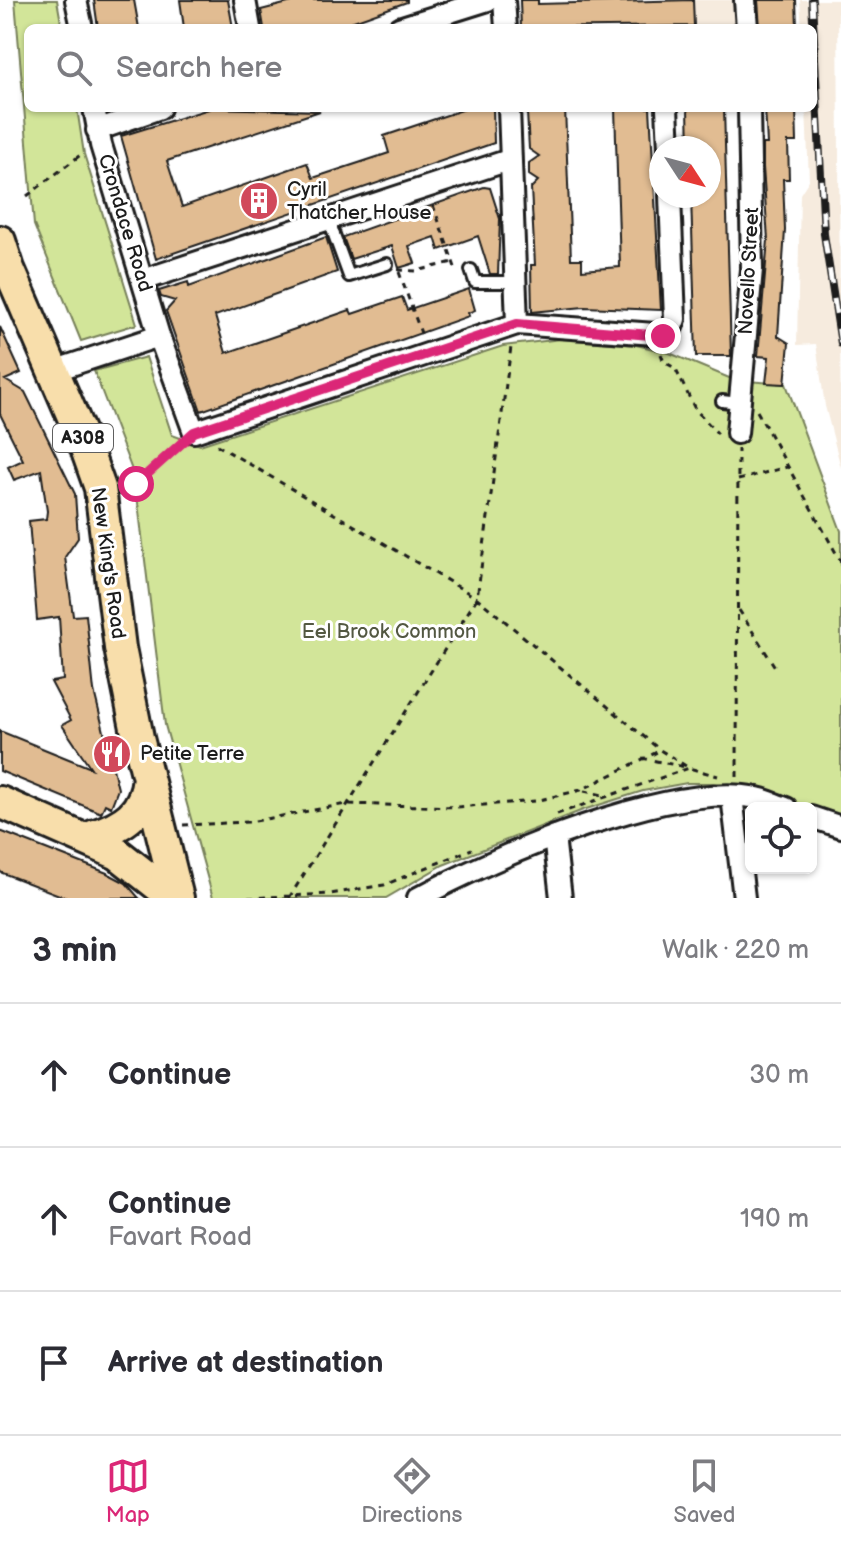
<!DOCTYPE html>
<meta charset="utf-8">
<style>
:root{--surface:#fff;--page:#f7f7f7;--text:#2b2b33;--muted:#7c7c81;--line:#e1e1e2;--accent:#db2777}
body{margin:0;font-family:"Balsamiq Sans",sans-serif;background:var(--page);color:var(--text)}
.controls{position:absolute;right:24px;bottom:24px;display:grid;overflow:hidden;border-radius:12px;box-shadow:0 2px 6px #0004}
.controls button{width:72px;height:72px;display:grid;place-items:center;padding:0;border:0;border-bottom:2px solid var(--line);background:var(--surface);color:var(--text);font:40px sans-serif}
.compass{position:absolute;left:649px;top:136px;width:72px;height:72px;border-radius:50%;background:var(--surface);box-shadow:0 2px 6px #0004;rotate:126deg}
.stop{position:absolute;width:24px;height:24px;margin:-18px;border:6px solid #db2777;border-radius:50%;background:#fff}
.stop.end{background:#db2777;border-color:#fff;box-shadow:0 2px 8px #0008}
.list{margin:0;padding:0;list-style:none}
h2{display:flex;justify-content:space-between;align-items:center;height:104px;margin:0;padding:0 32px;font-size:34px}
h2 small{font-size:26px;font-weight:400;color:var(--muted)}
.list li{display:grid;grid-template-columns:52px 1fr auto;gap:24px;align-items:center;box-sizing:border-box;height:144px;padding:0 32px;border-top:2px solid var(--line)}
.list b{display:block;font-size:30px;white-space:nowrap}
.list p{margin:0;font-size:26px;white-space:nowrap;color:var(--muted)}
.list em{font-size:26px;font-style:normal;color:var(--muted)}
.icon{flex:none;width:44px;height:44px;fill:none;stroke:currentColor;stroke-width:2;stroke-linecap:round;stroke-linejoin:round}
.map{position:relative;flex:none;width:841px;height:898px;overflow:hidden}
.search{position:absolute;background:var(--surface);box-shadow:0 2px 6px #0004;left:24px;right:24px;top:24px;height:88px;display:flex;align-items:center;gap:20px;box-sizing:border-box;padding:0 28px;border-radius:12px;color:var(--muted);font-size:30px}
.sheet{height:536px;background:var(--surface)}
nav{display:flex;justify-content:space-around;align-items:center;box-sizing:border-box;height:112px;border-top:2px solid var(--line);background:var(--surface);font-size:22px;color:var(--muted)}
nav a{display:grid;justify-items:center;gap:4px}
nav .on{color:var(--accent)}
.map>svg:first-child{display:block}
</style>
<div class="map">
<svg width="841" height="898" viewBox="0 0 841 898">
<rect width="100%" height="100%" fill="#fff"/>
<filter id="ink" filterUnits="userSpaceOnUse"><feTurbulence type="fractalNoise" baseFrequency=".0125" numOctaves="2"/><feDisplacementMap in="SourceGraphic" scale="16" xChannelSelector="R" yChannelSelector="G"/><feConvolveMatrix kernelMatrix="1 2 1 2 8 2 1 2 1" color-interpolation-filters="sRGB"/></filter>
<g filter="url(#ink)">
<path fill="#f6ebde" d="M 693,0 L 735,0 L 737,28 L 694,28 Z
M 800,0 L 838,0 L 841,468 L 825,406 L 816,344 L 797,345 L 800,194 L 809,180 L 806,108 L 813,108 L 813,28 L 802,28 Z"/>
<path fill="#d2e599" stroke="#77805a" stroke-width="2" d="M 15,0 L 57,0 L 62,28 L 28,28 L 28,108 L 77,108 L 84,154 L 137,324 L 81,341 L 34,225 Z
M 561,339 L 636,345 L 667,352 L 734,380 L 786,384 L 841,531 L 841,817 L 759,791 L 713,783 L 687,783 L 643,791 L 583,810 L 443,865 L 386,898 L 213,898 L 165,725 L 135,478 L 94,371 L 146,357 L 172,435 L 200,445 L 503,346 Z"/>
<path fill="#e1bc92" stroke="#1c1c1c" stroke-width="2" d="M 94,0 L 134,0 L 139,28 L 98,28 Z
M 180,0 L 228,0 L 233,28 L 184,28 Z
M 300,0 L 407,0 L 407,2 L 334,28 L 264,28 L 261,10 Z
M 520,0 L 538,0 L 538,4 L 693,0 L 694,26 L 521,28 Z
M 758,0 L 796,0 L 797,27 L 760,28 Z
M 212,108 L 320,111 L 167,161 L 182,207 L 307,163 L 313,178 L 389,153 L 384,136 L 468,108 L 493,108 L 494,143 L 156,259 L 121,136 Z
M 532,108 L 565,108 L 571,259 L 582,259 L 582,270 L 620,267 L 615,108 L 650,108 L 661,310 L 584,307 L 532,312 L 531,265 L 535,265 L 531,188 L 538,181 L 529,175 L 529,163 L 539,156 L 529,149 L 527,112 Z
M 688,108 L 724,108 L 731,356 L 696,356 L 691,196 L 709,196 L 709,148 L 689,148 Z
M 765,108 L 796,108 L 797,142 L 788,142 L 789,179 L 783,179 L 785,230 L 778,336 L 789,343 L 785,384 L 766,383 L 769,357 L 758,356 L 768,240 L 763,167 L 763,144 L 767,144 Z
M 484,187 L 490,188 L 500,219 L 498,274 L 490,274 L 478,236 L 439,250 L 435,237 L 409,246 L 415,263 L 399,268 L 392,246 L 351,259 L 343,237 Z
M 326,237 L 337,272 L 215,316 L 226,353 L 350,310 L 352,314 L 402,297 L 407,310 L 469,289 L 475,310 L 468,313 L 469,316 L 201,411 L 166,311 L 175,301 L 161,297 L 159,291 L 188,282 L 189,287 Z
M 0,327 L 21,373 L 5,380 L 25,392 L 75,494 L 78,538 L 65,557 L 73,616 L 86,615 L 94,691 L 118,789 L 111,807 L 105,804 L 101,813 L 0,771 L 0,731 L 91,768 L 62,725 L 71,720 L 51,682 L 63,680 L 59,617 L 37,620 L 29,521 L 46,519 L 47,511 L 41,470 L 14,480 L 8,467 L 23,460 L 0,414 Z
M 0,831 L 107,873 L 126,883 L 139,898 L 67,898 L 0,872 Z"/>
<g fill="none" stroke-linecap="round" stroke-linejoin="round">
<defs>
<path id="service" d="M 329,221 L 349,276 L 387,264
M 471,270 L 475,282 L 516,282
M 722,401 L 739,403"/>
<path id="minor" d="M 76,0 L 82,28
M 245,0 L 250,28
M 504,0 L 506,28
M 745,0 L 747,28
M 399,28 L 488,0
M 94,108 L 101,145 L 159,336 L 194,432 L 517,324 L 669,335 L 675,319 L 670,196
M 509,108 L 517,324
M 667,108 L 669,148
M 97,130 L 160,108
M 143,280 L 509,160
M 53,371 L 159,336
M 737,433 L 752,269 L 749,108
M 732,796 L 744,898
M 811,817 L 841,827
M 554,836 L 561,898
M 418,898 C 493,857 672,780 757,798 C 767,800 776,805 786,808"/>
<path id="primary" d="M 0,241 L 9,269 L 83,440 L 100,488 L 120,648 L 138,738 L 178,898
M 0,802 L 118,854 L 174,898
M 93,836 C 125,825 144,813 148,778"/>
</defs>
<use href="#service" stroke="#1c1c1c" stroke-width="16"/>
<use href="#minor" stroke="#1c1c1c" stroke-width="26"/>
<use href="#primary" stroke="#1c1c1c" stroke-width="36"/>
<path stroke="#1c1c1c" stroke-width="3" stroke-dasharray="6 6" stroke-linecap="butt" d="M 27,196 L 83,153
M 433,205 L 457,273
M 398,270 L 416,271 L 453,262
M 399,272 L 422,336
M 661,354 L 664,362 L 675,368 L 695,409 L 718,434
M 757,411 L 841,562
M 217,445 L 477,598 L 660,750 L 689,768 L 718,776
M 738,480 L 787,467
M 132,489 L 181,444
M 739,610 L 777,670
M 642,758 L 685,767
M 737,777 L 738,449
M 584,791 L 603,795
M 557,814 L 689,768
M 183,825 L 250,822 L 346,804 L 457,807 L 535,801 L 581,790 L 659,751
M 248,898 L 330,894 L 384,885 L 472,849
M 289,898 L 477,598 L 511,347"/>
<use href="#service" stroke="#fff" stroke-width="10"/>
<use href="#minor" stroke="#fff" stroke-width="20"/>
<use href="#primary" stroke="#f8deab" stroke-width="30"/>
<defs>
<path id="rail" d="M 812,0 L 824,234 L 841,344"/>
</defs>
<use href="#rail" stroke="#1c1c1c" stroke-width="8"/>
<use href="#rail" stroke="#fff" stroke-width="5" stroke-dasharray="15" stroke-linecap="butt"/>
</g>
</g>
<g fill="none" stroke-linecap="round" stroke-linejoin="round" filter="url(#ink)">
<path stroke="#db2777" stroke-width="10" d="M 136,484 L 194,432 L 517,324 L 663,336"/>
</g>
<defs>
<symbol id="building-disc" viewBox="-11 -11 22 22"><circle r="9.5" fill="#d1495b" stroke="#fff"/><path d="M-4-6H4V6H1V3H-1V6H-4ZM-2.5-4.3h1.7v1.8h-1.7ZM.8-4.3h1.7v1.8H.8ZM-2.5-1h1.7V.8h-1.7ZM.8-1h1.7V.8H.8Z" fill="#fff"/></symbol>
<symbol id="restaurant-disc" viewBox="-11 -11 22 22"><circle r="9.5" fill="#d1495b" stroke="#fff"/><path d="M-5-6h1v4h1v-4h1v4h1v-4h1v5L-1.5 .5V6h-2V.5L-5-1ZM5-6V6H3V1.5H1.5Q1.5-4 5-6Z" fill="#fff"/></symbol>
</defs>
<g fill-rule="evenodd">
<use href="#building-disc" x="237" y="179" width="44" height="44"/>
<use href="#restaurant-disc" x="90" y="732" width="44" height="44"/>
</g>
<g text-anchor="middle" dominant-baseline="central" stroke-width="6" stroke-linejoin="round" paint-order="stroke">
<rect fill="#fff" stroke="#606060" stroke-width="2" x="53" y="424" width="60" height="28" rx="6"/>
<g font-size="18" font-weight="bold" fill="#1c1c1c">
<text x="83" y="438">A308</text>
</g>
<g font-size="20" fill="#1c1c1c" stroke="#fff" text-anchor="start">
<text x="287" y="190">Cyril<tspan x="287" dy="23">Thatcher House</tspan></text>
<text x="140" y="754">Petite Terre</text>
</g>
<g font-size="20" fill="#1c1c1c" stroke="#fff">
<text transform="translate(125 223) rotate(73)">Crondace Road</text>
<text transform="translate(749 271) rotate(-87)">Novello Street</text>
<text transform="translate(108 563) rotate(82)">New King's Road</text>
</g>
<g font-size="20" fill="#535842" stroke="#fff">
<text x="389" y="632">Eel Brook Common</text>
</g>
</g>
</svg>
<div class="controls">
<button><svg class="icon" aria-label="locate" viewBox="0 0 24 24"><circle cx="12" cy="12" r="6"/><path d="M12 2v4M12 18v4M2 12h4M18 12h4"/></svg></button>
</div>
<svg class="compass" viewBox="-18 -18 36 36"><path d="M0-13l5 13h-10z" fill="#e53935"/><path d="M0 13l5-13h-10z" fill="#7c7c81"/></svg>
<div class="stop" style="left:136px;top:484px"></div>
<div class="stop end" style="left:663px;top:336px"></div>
<div class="search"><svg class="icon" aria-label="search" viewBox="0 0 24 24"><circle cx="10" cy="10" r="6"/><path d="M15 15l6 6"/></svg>Search here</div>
</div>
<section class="sheet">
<h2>3 min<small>Walk · 220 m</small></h2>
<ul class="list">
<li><svg class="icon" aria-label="ahead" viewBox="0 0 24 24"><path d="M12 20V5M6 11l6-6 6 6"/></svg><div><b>Continue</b></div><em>30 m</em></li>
<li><svg class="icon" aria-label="ahead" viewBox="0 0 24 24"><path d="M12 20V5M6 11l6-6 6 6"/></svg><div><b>Continue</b><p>Favart Road</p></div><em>190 m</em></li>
<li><svg class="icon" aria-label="arrive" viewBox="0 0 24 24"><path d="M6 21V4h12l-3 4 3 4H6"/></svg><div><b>Arrive at destination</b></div></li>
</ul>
</section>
<nav>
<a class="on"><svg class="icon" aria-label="map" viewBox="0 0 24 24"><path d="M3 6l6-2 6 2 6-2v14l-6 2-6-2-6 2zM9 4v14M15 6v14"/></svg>Map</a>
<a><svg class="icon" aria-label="directions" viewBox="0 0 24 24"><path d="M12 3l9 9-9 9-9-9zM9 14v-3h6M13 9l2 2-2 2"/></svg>Directions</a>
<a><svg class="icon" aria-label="saved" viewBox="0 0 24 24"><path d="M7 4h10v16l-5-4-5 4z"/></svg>Saved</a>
</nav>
